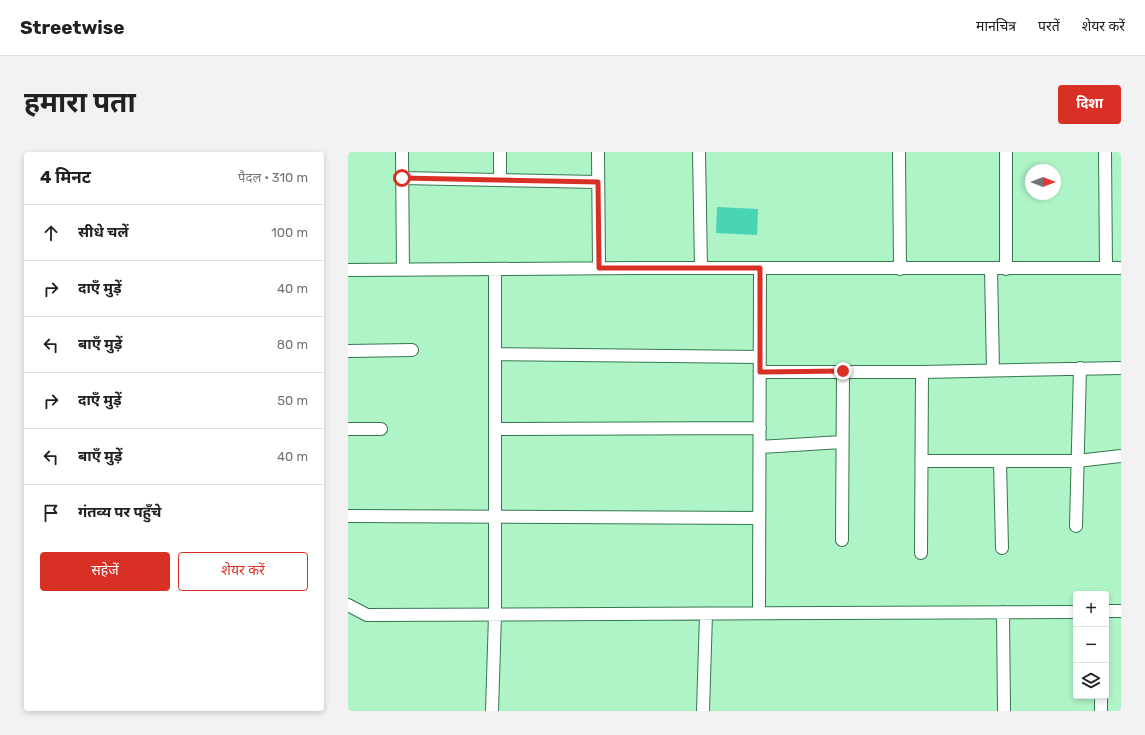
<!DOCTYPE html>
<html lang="hi">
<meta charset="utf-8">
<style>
:root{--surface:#fff;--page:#f2f2f2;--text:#202124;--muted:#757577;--line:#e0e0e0;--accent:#d93025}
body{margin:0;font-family:Rubik,"Noto Sans Devanagari",sans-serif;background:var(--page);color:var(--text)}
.controls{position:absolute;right:12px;bottom:12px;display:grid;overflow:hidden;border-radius:4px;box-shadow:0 2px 6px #0003}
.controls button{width:36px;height:36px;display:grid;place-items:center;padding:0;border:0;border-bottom:1px solid var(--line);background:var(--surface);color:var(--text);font:20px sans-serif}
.compass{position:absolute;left:677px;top:12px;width:36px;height:36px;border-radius:50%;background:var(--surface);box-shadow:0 2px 6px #0003;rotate:90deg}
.stop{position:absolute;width:12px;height:12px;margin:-9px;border:3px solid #d93025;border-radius:50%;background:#fff}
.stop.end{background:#d93025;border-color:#fff;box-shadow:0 1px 4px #0008}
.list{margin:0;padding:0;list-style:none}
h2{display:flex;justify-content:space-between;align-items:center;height:52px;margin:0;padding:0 16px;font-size:17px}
h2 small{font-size:13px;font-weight:400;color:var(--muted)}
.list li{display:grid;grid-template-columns:26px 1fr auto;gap:12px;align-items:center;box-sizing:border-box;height:56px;padding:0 16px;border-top:1px solid var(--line)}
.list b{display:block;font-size:15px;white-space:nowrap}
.list em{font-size:13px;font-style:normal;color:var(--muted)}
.actions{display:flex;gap:8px;padding:12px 16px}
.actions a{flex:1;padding:9px 0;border:1px solid var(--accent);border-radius:4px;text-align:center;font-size:14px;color:var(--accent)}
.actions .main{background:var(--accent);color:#fff}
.icon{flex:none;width:22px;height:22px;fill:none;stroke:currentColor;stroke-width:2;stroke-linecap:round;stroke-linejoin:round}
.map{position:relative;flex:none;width:773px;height:559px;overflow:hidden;border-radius:4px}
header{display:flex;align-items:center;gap:24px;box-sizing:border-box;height:56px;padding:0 20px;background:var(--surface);border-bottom:1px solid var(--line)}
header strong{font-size:19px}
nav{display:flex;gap:22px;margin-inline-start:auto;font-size:14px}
.intro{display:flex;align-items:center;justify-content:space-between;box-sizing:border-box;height:96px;padding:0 24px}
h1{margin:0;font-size:28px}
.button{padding:10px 18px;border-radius:4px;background:var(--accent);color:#fff;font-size:14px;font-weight:700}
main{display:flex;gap:24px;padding:0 24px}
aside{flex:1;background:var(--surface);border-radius:4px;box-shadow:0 2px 6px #0003}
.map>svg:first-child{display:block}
</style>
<header>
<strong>Streetwise</strong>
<nav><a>मानचित्र</a><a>परतें</a><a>शेयर करें</a></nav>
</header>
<div class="intro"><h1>हमारा पता</h1><a class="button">दिशा</a></div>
<main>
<aside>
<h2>4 मिनट<small>पैदल · 310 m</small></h2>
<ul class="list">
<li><svg class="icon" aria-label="ahead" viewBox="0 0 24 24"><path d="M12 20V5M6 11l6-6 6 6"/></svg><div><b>सीधे चलें</b></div><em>100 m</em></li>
<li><svg class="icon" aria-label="right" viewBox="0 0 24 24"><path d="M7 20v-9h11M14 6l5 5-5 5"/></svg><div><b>दाएँ मुड़ें</b></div><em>40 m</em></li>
<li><svg class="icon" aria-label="left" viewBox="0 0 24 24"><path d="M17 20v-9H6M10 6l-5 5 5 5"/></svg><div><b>बाएँ मुड़ें</b></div><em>80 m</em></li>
<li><svg class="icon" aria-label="right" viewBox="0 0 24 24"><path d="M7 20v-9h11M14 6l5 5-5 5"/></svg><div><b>दाएँ मुड़ें</b></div><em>50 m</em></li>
<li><svg class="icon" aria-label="left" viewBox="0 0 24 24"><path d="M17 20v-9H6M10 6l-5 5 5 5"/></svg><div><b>बाएँ मुड़ें</b></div><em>40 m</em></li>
<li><svg class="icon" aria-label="arrive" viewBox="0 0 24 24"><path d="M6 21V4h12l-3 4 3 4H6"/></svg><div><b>गंतव्य पर पहुँचे</b></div></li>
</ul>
<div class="actions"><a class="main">सहेजें</a><a>शेयर करें</a></div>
</aside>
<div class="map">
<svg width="773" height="559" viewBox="0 0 773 559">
<rect width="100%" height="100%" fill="#aff4c7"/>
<path fill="#48d4b5" d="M 369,55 L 410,57 L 409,83 L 368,81 Z"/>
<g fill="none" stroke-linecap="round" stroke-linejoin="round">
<defs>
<path id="street" d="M 54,0 L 55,118
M 250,0 L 251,116
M 351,0 L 353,116
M 551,0 L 552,117
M 757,0 L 758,116
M 54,26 L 250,30
M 152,27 L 152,0
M 643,117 L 645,218
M 658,117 L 658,0
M 0,118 L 288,116 L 773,116
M 0,199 L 64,198
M 147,202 L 412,205
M 412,220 L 574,220 L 773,216
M 0,277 L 33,277
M 147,277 L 412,276
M 412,295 L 494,290
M 574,309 L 729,309 L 773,304
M 652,309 L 654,396
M 0,364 L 411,366
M 728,374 L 732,216
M 494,388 L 495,219
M 573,401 L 574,220
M 0,453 L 19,463 L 728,460
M 758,459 L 773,459
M 655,460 L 656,559
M 411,461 L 412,116
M 144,559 L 147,463 L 147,117
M 355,559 L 358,462
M 753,559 L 753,544"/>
</defs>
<use href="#street" stroke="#357750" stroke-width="14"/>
<use href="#street" stroke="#fff" stroke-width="12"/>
</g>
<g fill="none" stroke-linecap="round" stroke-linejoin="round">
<path stroke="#d93025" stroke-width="5" d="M 54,26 L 250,30 L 251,116 L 412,116 L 412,220 L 495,219"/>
</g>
</svg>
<div class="controls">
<button>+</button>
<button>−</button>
<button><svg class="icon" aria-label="layers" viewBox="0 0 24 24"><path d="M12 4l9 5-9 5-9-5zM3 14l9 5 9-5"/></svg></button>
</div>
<svg class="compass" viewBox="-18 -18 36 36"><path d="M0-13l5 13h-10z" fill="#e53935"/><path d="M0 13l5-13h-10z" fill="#757577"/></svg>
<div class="stop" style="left:54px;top:26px"></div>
<div class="stop end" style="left:495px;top:219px"></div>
</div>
</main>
